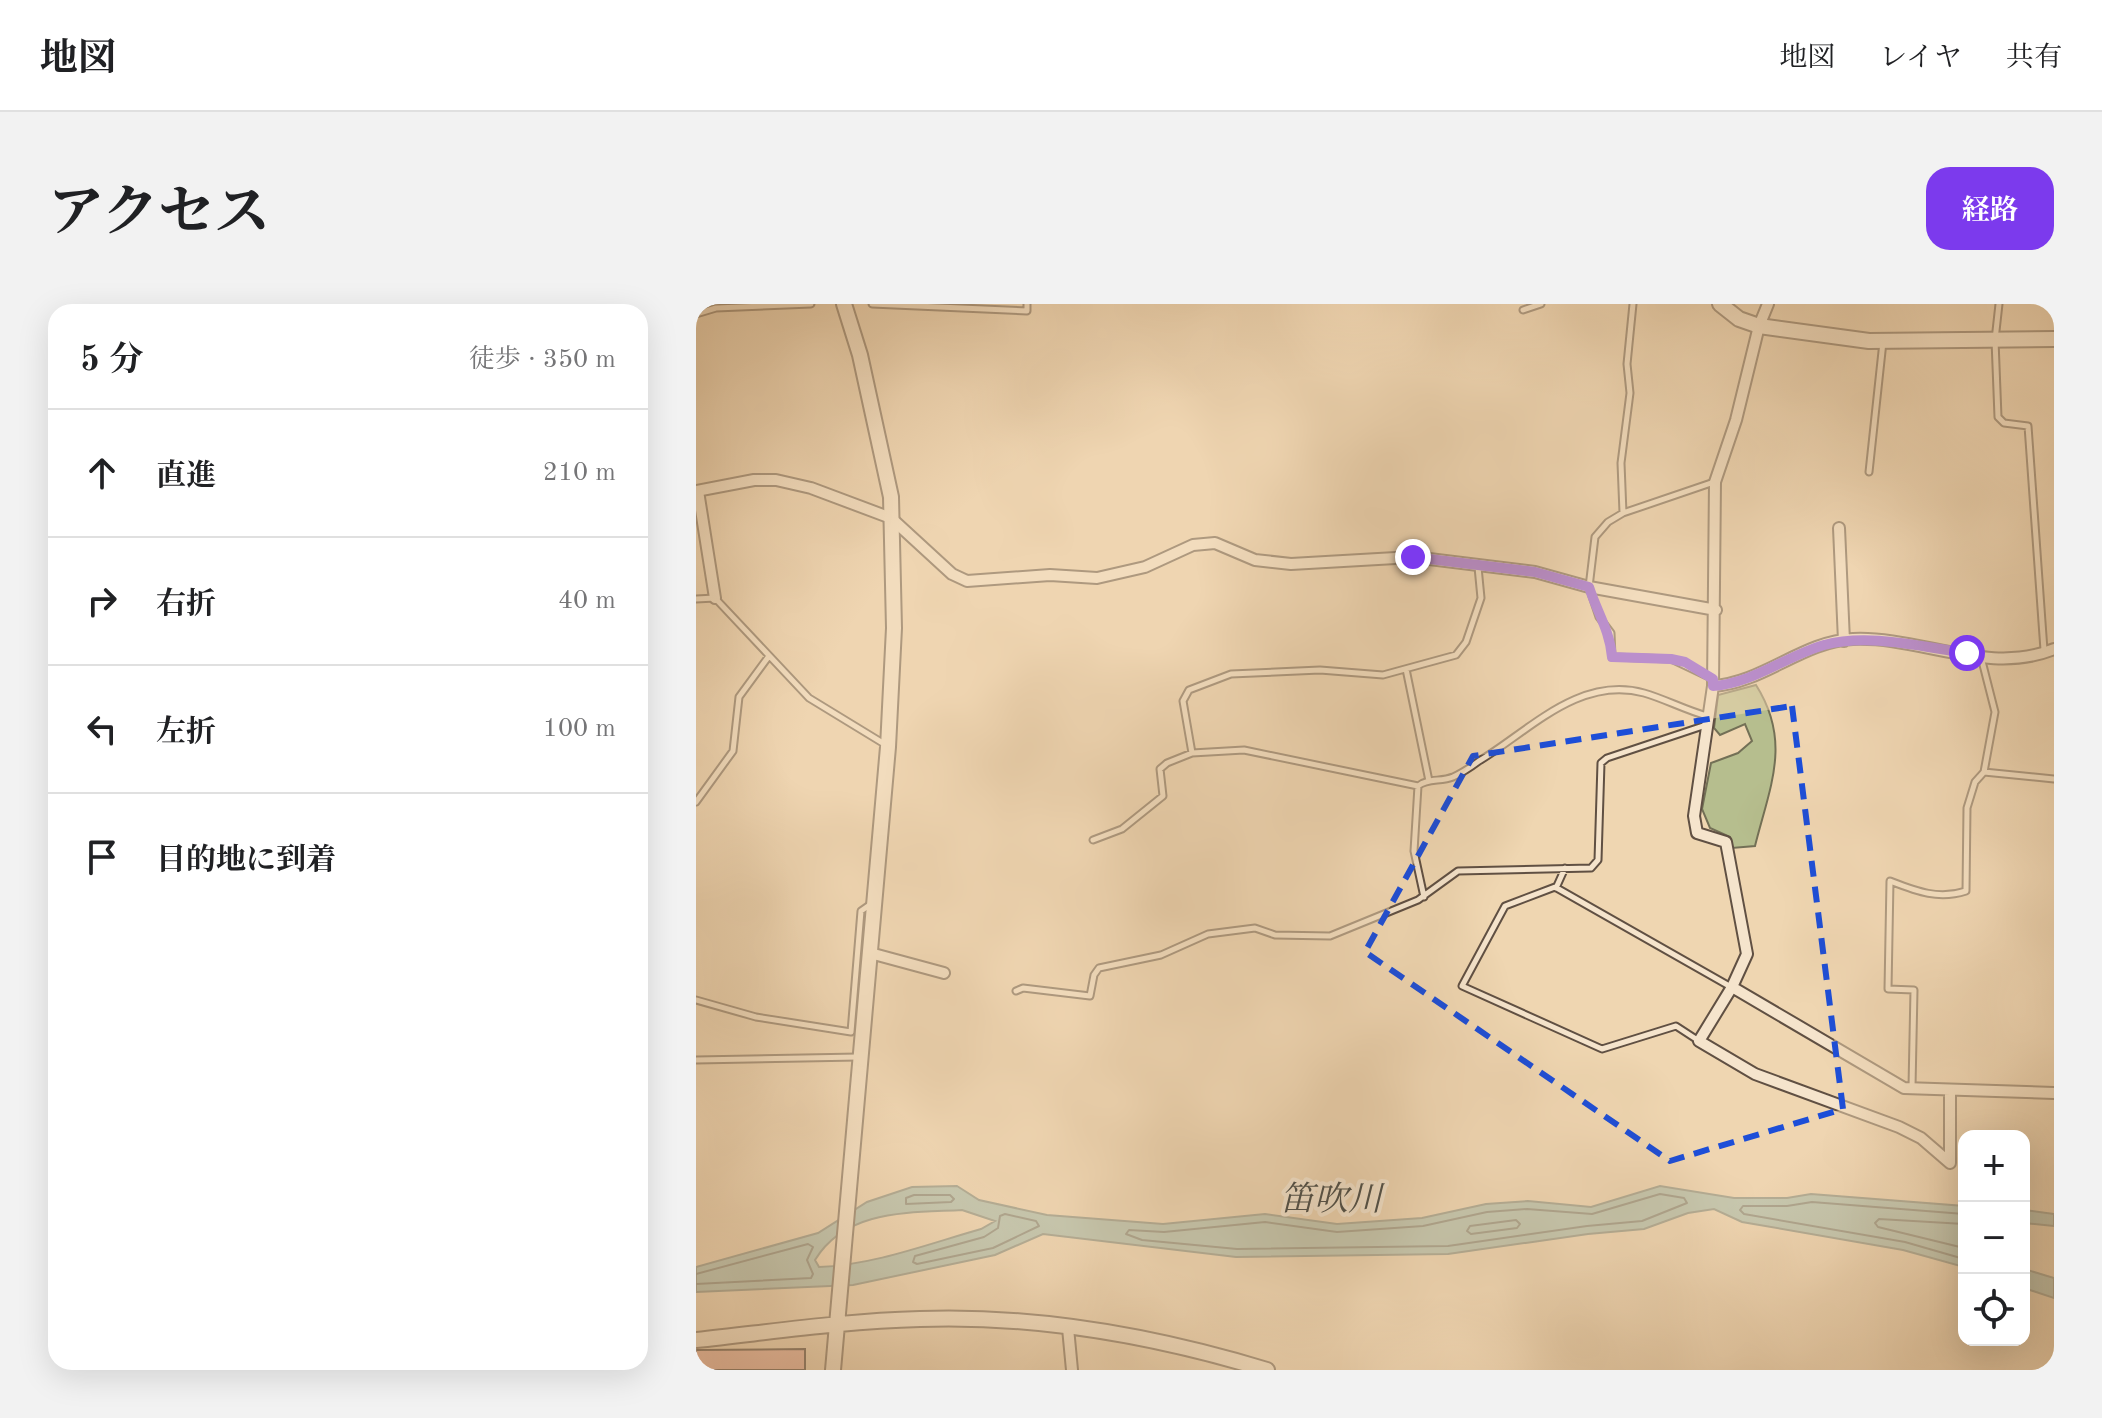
<!DOCTYPE html>
<html lang="ja">
<meta charset="utf-8">
<style>
:root{--surface:#fff;--page:#f2f2f2;--text:#202124;--muted:#757577;--line:#e0e0e0;--accent:#7c3aed}
body{margin:0;font-family:"Old Standard TT","Noto Serif JP",serif;background:var(--page);color:var(--text)}
.controls{position:absolute;right:24px;bottom:24px;display:grid;overflow:hidden;border-radius:16px;box-shadow:0 8px 32px #0002}
.controls button{width:72px;height:72px;display:grid;place-items:center;padding:0;border:0;border-bottom:2px solid var(--line);background:var(--surface);color:var(--text);font:40px sans-serif}
.stop{position:absolute;width:24px;height:24px;margin:-18px;border:6px solid #7c3aed;border-radius:50%;background:#fff}
.stop.end{background:#7c3aed;border-color:#fff;box-shadow:0 2px 8px #0008}
.list{margin:0;padding:0;list-style:none}
h2{display:flex;justify-content:space-between;align-items:center;height:104px;margin:0;padding:0 32px;font-size:34px}
h2 small{font-size:26px;font-weight:400;color:var(--muted)}
.list li{display:grid;grid-template-columns:52px 1fr auto;gap:24px;align-items:center;box-sizing:border-box;height:128px;padding:0 32px;border-top:2px solid var(--line)}
.list b{display:block;font-size:30px;white-space:nowrap}
.list em{font-size:26px;font-style:normal;color:var(--muted)}
.icon{flex:none;width:44px;height:44px;fill:none;stroke:currentColor;stroke-width:2;stroke-linecap:round;stroke-linejoin:round}
.map{position:relative;flex:none;width:1358px;height:1066px;overflow:hidden;border-radius:24px}
header{display:flex;align-items:center;gap:48px;box-sizing:border-box;height:112px;padding:0 40px;background:var(--surface);border-bottom:2px solid var(--line)}
header strong{font-size:38px}
nav{display:flex;gap:44px;margin-inline-start:auto;font-size:28px}
.intro{display:flex;align-items:center;justify-content:space-between;box-sizing:border-box;height:192px;padding:0 48px}
h1{margin:0;font-size:56px}
.button{padding:20px 36px;border-radius:24px;background:var(--accent);color:#fff;font-size:28px;font-weight:700}
main{display:flex;gap:48px;padding:0 48px}
aside{flex:1;background:var(--surface);border-radius:24px;box-shadow:0 8px 32px #0002}
.map>svg:first-child{display:block}
</style>
<header>
<strong>地図</strong>
<nav><a>地図</a><a>レイヤ</a><a>共有</a></nav>
</header>
<div class="intro"><h1>アクセス</h1><a class="button">経路</a></div>
<main>
<aside>
<h2>5 分<small>徒歩 · 350 m</small></h2>
<ul class="list">
<li><svg class="icon" aria-label="ahead" viewBox="0 0 24 24"><path d="M12 20V5M6 11l6-6 6 6"/></svg><div><b>直進</b></div><em>210 m</em></li>
<li><svg class="icon" aria-label="right" viewBox="0 0 24 24"><path d="M7 20v-9h11M14 6l5 5-5 5"/></svg><div><b>右折</b></div><em>40 m</em></li>
<li><svg class="icon" aria-label="left" viewBox="0 0 24 24"><path d="M17 20v-9H6M10 6l-5 5 5 5"/></svg><div><b>左折</b></div><em>100 m</em></li>
<li><svg class="icon" aria-label="arrive" viewBox="0 0 24 24"><path d="M6 21V4h12l-3 4 3 4H6"/></svg><div><b>目的地に到着</b></div></li>
</ul>
</aside>
<div class="map">
<svg width="1358" height="1066" viewBox="0 0 1358 1066">
<rect width="100%" height="100%" fill="#efd6b1"/>
<filter id="stains"><feTurbulence type="fractalNoise" baseFrequency=".0025" numOctaves="4"/><feColorMatrix values="0 0 0 0 .2 0 0 0 0 .09 0 0 0 0 .02 0 0 0 .5 -.17"/></filter>
<radialGradient id="worn" r=".72"><stop offset=".6" stop-color="#630" stop-opacity="0"/><stop offset="1" stop-color="#630" stop-opacity=".3"/></radialGradient>
<path fill="#b6be8e" stroke="#737056" stroke-width="2" d="M 1060,381 C 1096,438 1074,482 1059,542 L 1036,544 L 1034,533 L 1014,524 L 1006,505 L 1015,459 L 1042,449 L 1056,437 L 1049,420 L 1024,431 L 1018,424 L 1022,391 Z"/>
<path fill="#9ab9ae" stroke="#707d74" stroke-width="2" fill-rule="evenodd" d="M 261,882 L 283,896 L 351,911 L 467,920 L 569,910 L 641,920 L 726,914 L 790,900 L 832,897 L 895,903 L 964,882 L 1038,894 L 1091,894 L 1115,890 L 1268,902 L 1268,963 L 1207,946 L 1046,918 L 1018,905 L 992,909 L 948,925 L 892,930 L 752,950 L 540,953 L 347,930 L 299,951 L 157,981 L 0,988 L 0,963 L 122,929 L 171,898 L 216,883 ZM 266,906 L 299,917 L 285,925 C 232,940 178,961 123,963 L 119,956 C 150,905 213,909 266,906 Z
M 1328,906 L 1358,910 L 1358,922 L 1328,919 Z
M 1328,965 L 1358,974 L 1358,994 L 1328,984 Z"/>
<g fill="none" stroke-linecap="round" stroke-linejoin="round">
<path stroke="#656e66" stroke-width="2" d="M 964,890 L 988,894 L 991,899 L 946,917 L 891,922 L 752,942 L 541,945 L 446,936 L 430,930 L 433,926 L 468,928 L 569,918 L 641,928 L 727,922 L 791,908 L 831,905 L 896,910 Z
M 218,891 L 254,891 L 258,895 L 255,898 L 210,900 L 210,894 Z
M 309,910 L 340,917 L 343,922 L 297,944 L 221,960 L 217,958 L 219,952 L 288,933 L 302,924 L 304,912 Z
M 1268,910 L 1116,898 L 1091,902 L 1047,902 L 1044,906 L 1048,910 L 1209,938 L 1268,955
M 820,916 L 824,920 L 821,924 L 775,930 L 771,927 L 774,922 Z
M 1268,920 L 1183,915 L 1179,919 L 1182,923 L 1268,944
M 0,970 L 112,940 L 117,943 L 111,956 L 117,970 L 115,974 L 0,980"/>
</g>
<path fill="#e6a493" stroke="#30231e" stroke-width="2" d="M 109,1045 L 109,1066 L 0,1066 L 0,1046 Z"/>
<g fill="none" stroke-linecap="round" stroke-linejoin="round">
<defs>
<path id="service" d="M 176,0 L 331,7 L 331,0
M 1303,0 L 1299,36 L 1302,113 L 1308,119 L 1332,122 L 1348,346
M 827,6 L 845,0
M 0,10 L 20,4 L 115,0
M 1173,168 L 1187,38
M 927,209 L 925,159 L 934,89 L 931,60 L 937,0
M 0,295 L 19,294 L 113,394 L 190,441
M 710,365 L 733,477
M 1017,375 L 975,355 L 916,353 L 915,329 L 903,313 L 893,283 L 899,233 L 912,218 L 927,209 L 1018,178
M 496,449 L 548,446 L 722,482
M 1288,468 L 1358,475
M 0,498 L 37,447 L 43,393 L 73,352
M 397,536 L 426,525 L 467,492 L 464,465 L 471,459 L 496,449 L 487,397 L 493,386 L 535,370 L 624,366 L 687,371 L 760,351 L 770,338 L 785,294 L 782,263
M 860,584 L 869,564
M 728,593 L 718,547 L 722,482 C 731,474 745,478 757,473 C 766,469 775,463 783,457 C 832,428 883,371 948,389 C 969,395 989,406 1011,412
M 320,687 L 327,684 L 394,692 L 398,671 L 403,664 L 465,651 L 512,630 L 559,624 L 579,631 L 634,632 L 722,596 L 762,567 L 895,564 L 902,556 L 905,459 L 911,454 L 1010,421
M 0,696 L 60,713 L 155,728 L 165,607 L 175,600
M 1003,737 L 980,722 L 906,745 L 766,682 L 809,602 L 859,583 L 1035,683
M 0,756 L 162,753
M 1216,783 L 1218,686 L 1192,685 L 1194,577 C 1220,587 1242,596 1270,587 L 1271,504 L 1279,478 L 1288,468 L 1299,408 L 1285,353"/>
<path id="minor" d="M 1072,0 L 1063,22 L 1040,116 L 1019,178 L 1017,382 L 998,512 L 1001,529 L 1030,538 L 1051,650 L 1036,683 L 1003,737 L 1059,770 L 1203,823 L 1225,834 L 1254,859
M 0,187 L 58,176 L 80,176 L 115,184 L 195,214 L 256,270 L 271,277 L 354,271 L 401,274 L 449,263 L 497,241 L 519,239 L 559,256 L 595,260 L 717,253 L 839,268 L 893,283 L 1020,306
M 2,187 L 19,294
M 1143,224 L 1148,337
M 1017,382 C 1067,379 1107,337 1157,335 C 1224,332 1293,372 1358,345
M 174,649 L 248,669
M 1036,683 L 1208,784 L 1358,789
M 1254,787 L 1254,859
M 372,1024 L 376,1066"/>
<path id="tertiary" d="M 1024,0 L 1043,15 L 1063,22 L 1173,37 L 1358,35
M 0,1036 C 75,1028 148,1017 224,1015 C 340,1011 459,1032 571,1066
M 137,1066 L 192,443 L 198,324 L 195,193 L 164,51 L 148,0"/>
</defs>
<use href="#service" stroke="#605043" stroke-width="9"/>
<use href="#minor" stroke="#605043" stroke-width="14"/>
<use href="#tertiary" stroke="#605043" stroke-width="18"/>
<use href="#service" stroke="#f5e4cc" stroke-width="5"/>
<use href="#minor" stroke="#f5e4cc" stroke-width="10"/>
<use href="#tertiary" stroke="#f5e4cc" stroke-width="14"/>
</g>
<g fill="none" stroke-linecap="round" stroke-linejoin="round">
<path stroke="#7c3aed" stroke-width="10" d="M 717,253 L 839,268 L 893,283 C 901,308 914,327 916,353 L 975,355 L 989,358 L 1017,375 L 1017,382 C 1058,379 1090,352 1128,341 C 1173,329 1225,343 1271,349"/>
</g>
<path d="M0 0H1358V1066H0ZM 1096,402 L 1147,805 L 974,857 L 669,648 L 777,452 Z" fill="#efd6b1" fill-opacity=".55" fill-rule="evenodd"/>
<path fill="none" stroke="#1d4ed8" stroke-width="6" stroke-dasharray="16 10" stroke-linejoin="round" d="M 1096,402 L 1147,805 L 974,857 L 669,648 L 777,452 Z"/>
<g text-anchor="middle" dominant-baseline="central" stroke-width="8" stroke-linejoin="round" paint-order="stroke">
<g font-size="34" font-style="italic" fill="#505049" stroke="#f5e4cc">
<text x="635" y="897">笛吹川</text>
</g>
</g>
<rect width="100%" height="100%" filter="url(#stains)"/>
<rect width="100%" height="100%" fill="url(#worn)"/>
</svg>
<div class="controls">
<button>+</button>
<button>−</button>
<button><svg class="icon" aria-label="locate" viewBox="0 0 24 24"><circle cx="12" cy="12" r="6"/><path d="M12 2v4M12 18v4M2 12h4M18 12h4"/></svg></button>
</div>
<div class="stop" style="left:1271px;top:349px"></div>
<div class="stop end" style="left:717px;top:253px"></div>
</div>
</main>
